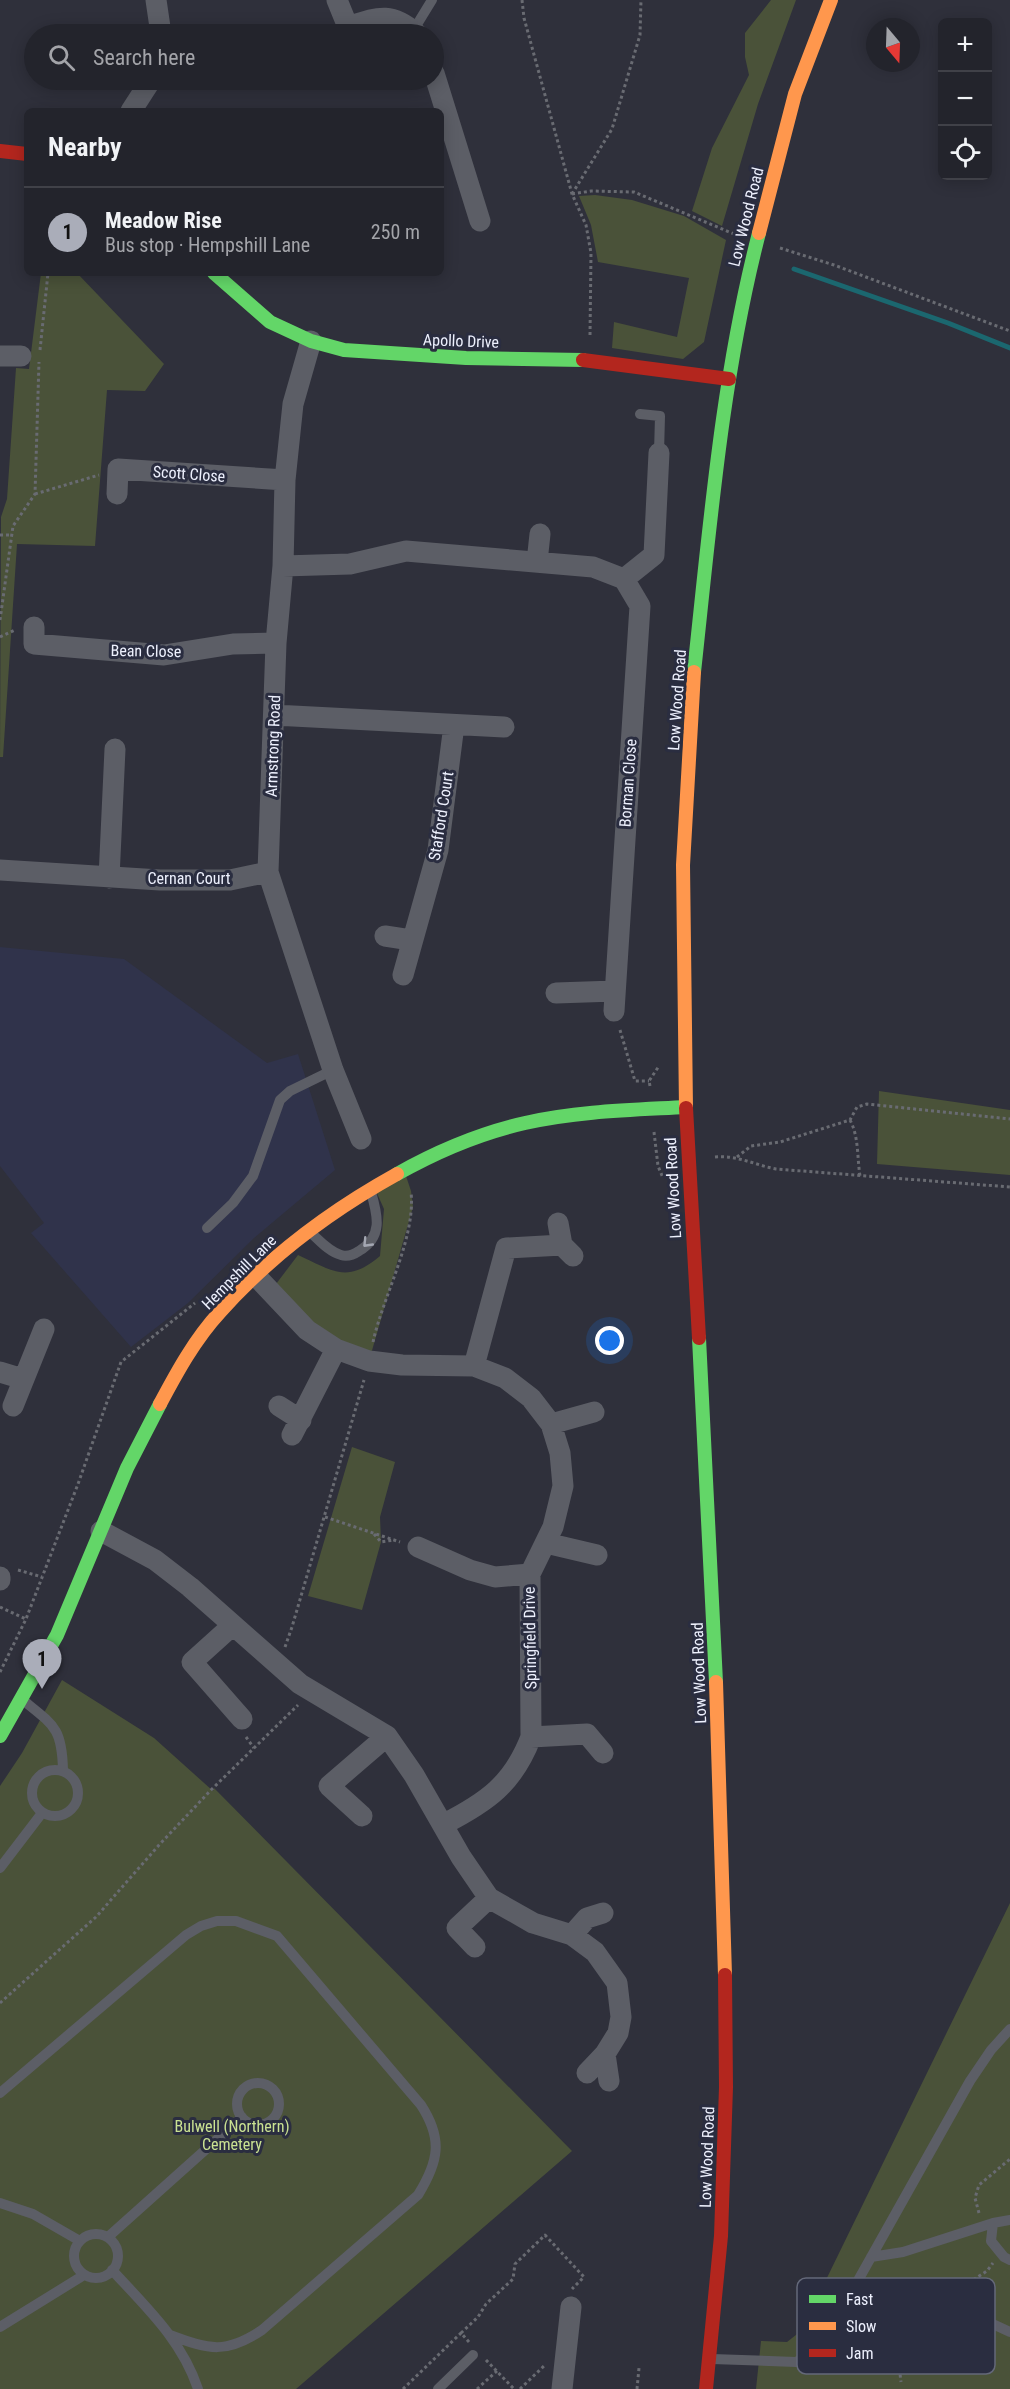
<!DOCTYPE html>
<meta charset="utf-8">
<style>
:root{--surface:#23242c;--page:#2f3038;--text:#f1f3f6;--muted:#a3a4a9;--line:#404148;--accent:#aaadb9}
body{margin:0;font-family:"Roboto Condensed",sans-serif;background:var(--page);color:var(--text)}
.controls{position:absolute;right:18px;top:18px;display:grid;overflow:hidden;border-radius:9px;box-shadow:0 3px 15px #0003}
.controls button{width:54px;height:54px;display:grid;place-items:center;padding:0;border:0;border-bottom:2px solid var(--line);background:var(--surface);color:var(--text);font:30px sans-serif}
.compass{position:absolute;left:866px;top:18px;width:54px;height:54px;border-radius:50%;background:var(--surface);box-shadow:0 3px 15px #0003;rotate:161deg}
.you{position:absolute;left:610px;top:1341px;width:21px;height:21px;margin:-15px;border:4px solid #fff;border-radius:50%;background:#1a73e8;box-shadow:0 0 0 9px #1a73e833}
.badge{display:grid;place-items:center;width:39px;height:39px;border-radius:50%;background:var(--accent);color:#111;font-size:20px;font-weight:700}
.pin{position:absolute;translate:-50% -50px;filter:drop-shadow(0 2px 3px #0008)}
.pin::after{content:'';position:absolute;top:32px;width:21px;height:18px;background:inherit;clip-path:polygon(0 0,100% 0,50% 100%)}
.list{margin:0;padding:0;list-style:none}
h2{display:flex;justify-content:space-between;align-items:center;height:78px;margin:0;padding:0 24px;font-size:26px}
h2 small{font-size:20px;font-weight:400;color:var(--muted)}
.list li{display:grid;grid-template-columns:39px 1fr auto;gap:18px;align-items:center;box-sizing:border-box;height:90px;padding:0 24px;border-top:2px solid var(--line)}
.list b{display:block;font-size:22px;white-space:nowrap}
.list p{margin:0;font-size:20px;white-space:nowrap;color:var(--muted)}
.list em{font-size:20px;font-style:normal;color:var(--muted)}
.icon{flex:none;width:33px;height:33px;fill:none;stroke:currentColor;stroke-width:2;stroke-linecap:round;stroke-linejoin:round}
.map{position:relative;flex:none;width:1010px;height:2389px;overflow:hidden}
.search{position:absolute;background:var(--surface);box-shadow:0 3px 15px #0003;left:24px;top:24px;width:420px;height:66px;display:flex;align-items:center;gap:15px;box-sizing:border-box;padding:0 21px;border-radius:33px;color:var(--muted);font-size:22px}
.panel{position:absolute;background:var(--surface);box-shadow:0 3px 15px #0003;left:24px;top:108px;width:420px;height:168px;border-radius:9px}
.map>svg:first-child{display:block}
</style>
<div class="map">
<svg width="1010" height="2389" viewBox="0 0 1010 2389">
<rect width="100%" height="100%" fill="#2f303b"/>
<path fill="#30334b" d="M 0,947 L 124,959 L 267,1063 L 298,1054 L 307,1082 L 335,1170 L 254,1238 L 188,1303 L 131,1347 L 31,1233 L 44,1223 L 0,1166 Z"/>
<path fill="#4a5239" d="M 771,0 L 796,0 L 758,104 L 722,226 L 692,211 L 712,148 L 749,75 L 745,57 L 745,33 Z
M 595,195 L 632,200 L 684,216 L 726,240 L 704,342 L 683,359 L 612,348 L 614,322 L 677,337 L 689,278 L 598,262 L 591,225 L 579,196 Z
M 41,273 L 77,273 L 164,364 L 145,391 L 107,390 L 95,546 L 17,544 L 3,757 L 0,757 L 1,517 L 7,499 L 16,368 L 29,369 Z
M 879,1091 L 1010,1110 L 1010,1175 L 877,1164 Z
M 404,1170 L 411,1191 L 413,1207 L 369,1361 L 336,1349 L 273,1288 L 298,1255 C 333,1271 347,1284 380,1256 L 384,1209 L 376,1191 Z
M 352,1447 L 395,1462 L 380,1517 L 381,1542 L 362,1610 L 308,1596 Z
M 62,1680 L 154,1738 L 213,1791 L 214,1788 L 572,2151 L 296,2389 L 0,2389 L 0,1786 L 22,1753 Z
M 1010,1903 L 1010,2389 L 756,2389 L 761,2341 L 787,2342 L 801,2331 Z"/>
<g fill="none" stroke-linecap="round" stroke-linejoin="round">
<path stroke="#1b676f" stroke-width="5" d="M 794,269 L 948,323 L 1010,348"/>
<path stroke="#696b72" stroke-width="3" stroke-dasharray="3 3" stroke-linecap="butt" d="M 522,0 L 524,18 L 572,194 L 586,225 L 591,253 L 590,336
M 572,194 L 591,191 L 634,192 L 734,234
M 572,194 L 612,129 L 640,35 L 641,0
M 780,248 L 834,265 L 1010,331
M 40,350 L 48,273
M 35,494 L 99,475
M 0,535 L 11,535
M 0,620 L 13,526 L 35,494 L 39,362
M 0,637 L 15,630
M 620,1030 L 635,1081 L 649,1081
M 650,1086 L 649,1081 L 659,1066
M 850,1120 C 859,1137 857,1157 860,1176
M 654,1132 L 658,1166 L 663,1178
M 715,1157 C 737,1155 755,1165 776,1169 L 1010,1187
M 737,1157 L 751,1146 L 780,1142 L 850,1120 L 857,1107 L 867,1104 L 1010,1119
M 373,1342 C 383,1296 416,1238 411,1192
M 325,1517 L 400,1542
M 374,1534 L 381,1542 L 394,1540
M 18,1570 L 42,1577
M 0,1607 L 26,1619
M 285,1647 L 292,1627 L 364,1380
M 0,1672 L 26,1619 L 78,1484 L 121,1362 L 195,1303
M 246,1737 L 254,1748
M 0,2003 L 96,1917 L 159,1845 L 211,1790 L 298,1705
M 979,2213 L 975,2198 L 979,2185 L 1010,2159
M 969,2297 L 973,2280 L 987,2271 L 993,2263
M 893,2315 L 901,2382
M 469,2342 L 461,2333 L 478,2317 L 486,2304 L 513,2279 L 515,2264 L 545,2235 L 584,2277 L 572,2289
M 486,2360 L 514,2389
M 403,2389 L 461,2333
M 477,2389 L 497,2371
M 520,2389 L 545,2365
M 637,2389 L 639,2368"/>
<path stroke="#5c5e66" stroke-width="10" d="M 413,31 L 432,0
M 640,414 L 660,416 L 659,453
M 207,1228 L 233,1203 L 253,1176 L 280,1100 L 290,1091 L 333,1070
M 310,1232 C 319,1240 329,1252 341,1255 C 347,1257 353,1255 359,1251 C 383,1237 378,1216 371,1192
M 24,1701 C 55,1726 62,1729 63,1770
M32 1793a23 23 0 1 1 46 0a23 23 0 1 1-46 0Z
M 0,1868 L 42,1813
M237 2104a21 21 0 1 1 42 0a21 21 0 1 1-42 0Z
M 0,2093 L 186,1935 L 201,1926 L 217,1921 L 236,1921 L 277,1936 L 421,2105 C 443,2139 439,2161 418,2195 L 262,2330 C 226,2354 210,2350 170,2335
M 0,2203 L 33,2214 L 80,2241
M 993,2223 L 991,2241 L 1004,2257 L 1010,2260
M74 2256a22 22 0 1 1 44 0a22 22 0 1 1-44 0Z
M 108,2237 L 242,2117
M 871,2257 L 903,2252 L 993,2223 L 1010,2220
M 112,2270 C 146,2307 182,2340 198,2389
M 844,2305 L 926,2299 L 947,2303 L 1010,2332
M 0,2327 L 84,2275
M 712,2359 L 796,2362 L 812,2354 L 824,2341 L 970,2081 L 991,2050 L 1010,2029
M 438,2389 L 473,2355"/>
<path stroke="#5c5e66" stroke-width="21" d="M 156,0 L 161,34
M 337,0 L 348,27 L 347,34
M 348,27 C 378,17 391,11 417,34
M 434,73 L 480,221
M 131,111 L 151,80
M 311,341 L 293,404 L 285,480 L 283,566 L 276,643 L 268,872 L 333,1070 L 361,1139
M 0,356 L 21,356
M 117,494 L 118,469 L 285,480
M 537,562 L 540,534
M 283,566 L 350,564 L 406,551 L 593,567 L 624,579 L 640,606 L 614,1011
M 624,579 L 654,555 L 659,453
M 34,627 L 34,644 L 164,655 L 233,644 L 276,643
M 274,715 L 504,727
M 0,870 L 160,880 L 230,880 L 268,872
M 109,878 L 115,749
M 385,936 L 411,940
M 403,975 L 438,850 L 454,725
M 556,993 L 615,991
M 558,1223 L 562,1245 L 573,1256
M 256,1276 L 307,1330 L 336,1349 L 369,1361 L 402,1365 L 474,1366 L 505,1378 L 531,1398 L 551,1424 L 560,1453 L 563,1486 L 553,1527 L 530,1574 L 531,1737 C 513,1784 487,1802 444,1824
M 474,1366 L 506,1248 L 562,1245
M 0,1372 L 23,1379
M 13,1406 L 44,1329
M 279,1406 L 301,1420
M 551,1424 L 594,1412
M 292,1435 L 336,1349
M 101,1531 L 155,1560 L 190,1587 L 300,1684 L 387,1736 L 414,1775 L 461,1857 L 489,1898 L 533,1923 L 572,1935 L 595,1952 L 617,1983 L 621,2017 L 618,2033 L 605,2054 L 587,2073
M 546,1543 L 597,1555
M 418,1547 L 470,1570 L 495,1577 L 530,1574
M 0,1577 L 0,1580
M 233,1625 L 192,1662 L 242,1719
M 531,1737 L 587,1734 L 603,1753
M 362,1816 L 329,1786 L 387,1736
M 572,1935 L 587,1918 L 603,1913
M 475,1947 L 457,1928 L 489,1898
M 605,2054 L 609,2081
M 562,2389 L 571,2307"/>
<path stroke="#63d668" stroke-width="14" d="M 214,273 L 270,322 L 311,341 L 344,350 L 466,358 L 583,360
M 694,672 C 710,525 722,376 759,233
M 397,1174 C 436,1152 481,1133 525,1123 C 578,1111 633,1110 686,1107
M 699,1338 L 716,1682
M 0,1736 L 57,1635 L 127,1468 L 160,1404"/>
<path stroke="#ff974d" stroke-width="14" d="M 759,233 L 795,94 L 831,0
M 686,1108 L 683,865 L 694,672
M 160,1404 C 177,1372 195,1339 220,1312 C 270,1256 332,1210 397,1174
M 716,1682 L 725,1975"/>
<path stroke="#b3261e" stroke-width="14" d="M 0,151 L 27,154
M 583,360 L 729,379
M 686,1108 L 699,1338
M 706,2389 L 721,2236 L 726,2087 L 725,1975"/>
</g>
<defs><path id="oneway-chevron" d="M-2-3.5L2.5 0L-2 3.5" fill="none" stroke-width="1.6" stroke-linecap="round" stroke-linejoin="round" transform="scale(1.5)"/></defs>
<use stroke="#a4a7b2" href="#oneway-chevron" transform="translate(367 1243) rotate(134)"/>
<g text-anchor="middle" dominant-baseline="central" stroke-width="6" stroke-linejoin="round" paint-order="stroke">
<g font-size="16" fill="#edf0fd" stroke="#2a2d40">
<text transform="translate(746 217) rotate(-76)">Low Wood Road</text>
<text transform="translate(461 341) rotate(2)">Apollo Drive</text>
<text transform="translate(189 474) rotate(4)">Scott Close</text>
<text transform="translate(146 651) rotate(1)">Bean Close</text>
<text transform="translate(677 700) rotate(-86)">Low Wood Road</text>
<text transform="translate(273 746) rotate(-88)">Armstrong Road</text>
<text transform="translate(628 783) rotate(-86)">Borman Close</text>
<text transform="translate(441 816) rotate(-81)">Stafford Court</text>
<text x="189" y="878">Cernan Court</text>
<text transform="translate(673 1188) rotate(-93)">Low Wood Road</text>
<text transform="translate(239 1272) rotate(-45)">Hempshill Lane</text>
<text transform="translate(530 1638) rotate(-91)">Springfield Drive</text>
<text transform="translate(699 1673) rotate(-92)">Low Wood Road</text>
<text transform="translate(707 2157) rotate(-88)">Low Wood Road</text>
</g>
<g font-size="16" fill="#cae292" stroke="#2a2d40">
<text x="232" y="2126">Bulwell (Northern)<tspan x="232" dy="18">Cemetery</tspan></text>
</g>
</g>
<rect x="797" y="2278" width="198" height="96" rx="9" fill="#2a2d40" stroke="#646879" stroke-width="1.5"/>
<rect x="809" y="2295" width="27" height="8" fill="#63d668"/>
<rect x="809" y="2322" width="27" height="8" fill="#ff974d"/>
<rect x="809" y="2349" width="27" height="8" fill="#b3261e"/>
<g font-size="16" fill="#edf0fd">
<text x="846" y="2305">Fast</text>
<text x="846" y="2332">Slow</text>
<text x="846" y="2359">Jam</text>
</g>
</svg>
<div class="controls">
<button>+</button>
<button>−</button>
<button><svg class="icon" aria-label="locate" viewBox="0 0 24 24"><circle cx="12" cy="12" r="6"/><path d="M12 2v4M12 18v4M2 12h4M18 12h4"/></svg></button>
</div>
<svg class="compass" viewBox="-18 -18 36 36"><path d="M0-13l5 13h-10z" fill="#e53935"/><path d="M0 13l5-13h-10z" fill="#a3a4a9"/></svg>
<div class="you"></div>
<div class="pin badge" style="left:42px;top:1689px">1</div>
<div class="search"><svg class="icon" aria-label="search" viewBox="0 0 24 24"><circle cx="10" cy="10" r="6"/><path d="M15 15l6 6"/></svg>Search here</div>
<section class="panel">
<h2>Nearby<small></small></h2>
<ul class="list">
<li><span class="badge">1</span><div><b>Meadow Rise</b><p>Bus stop · Hempshill Lane</p></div><em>250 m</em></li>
</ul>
</section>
</div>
